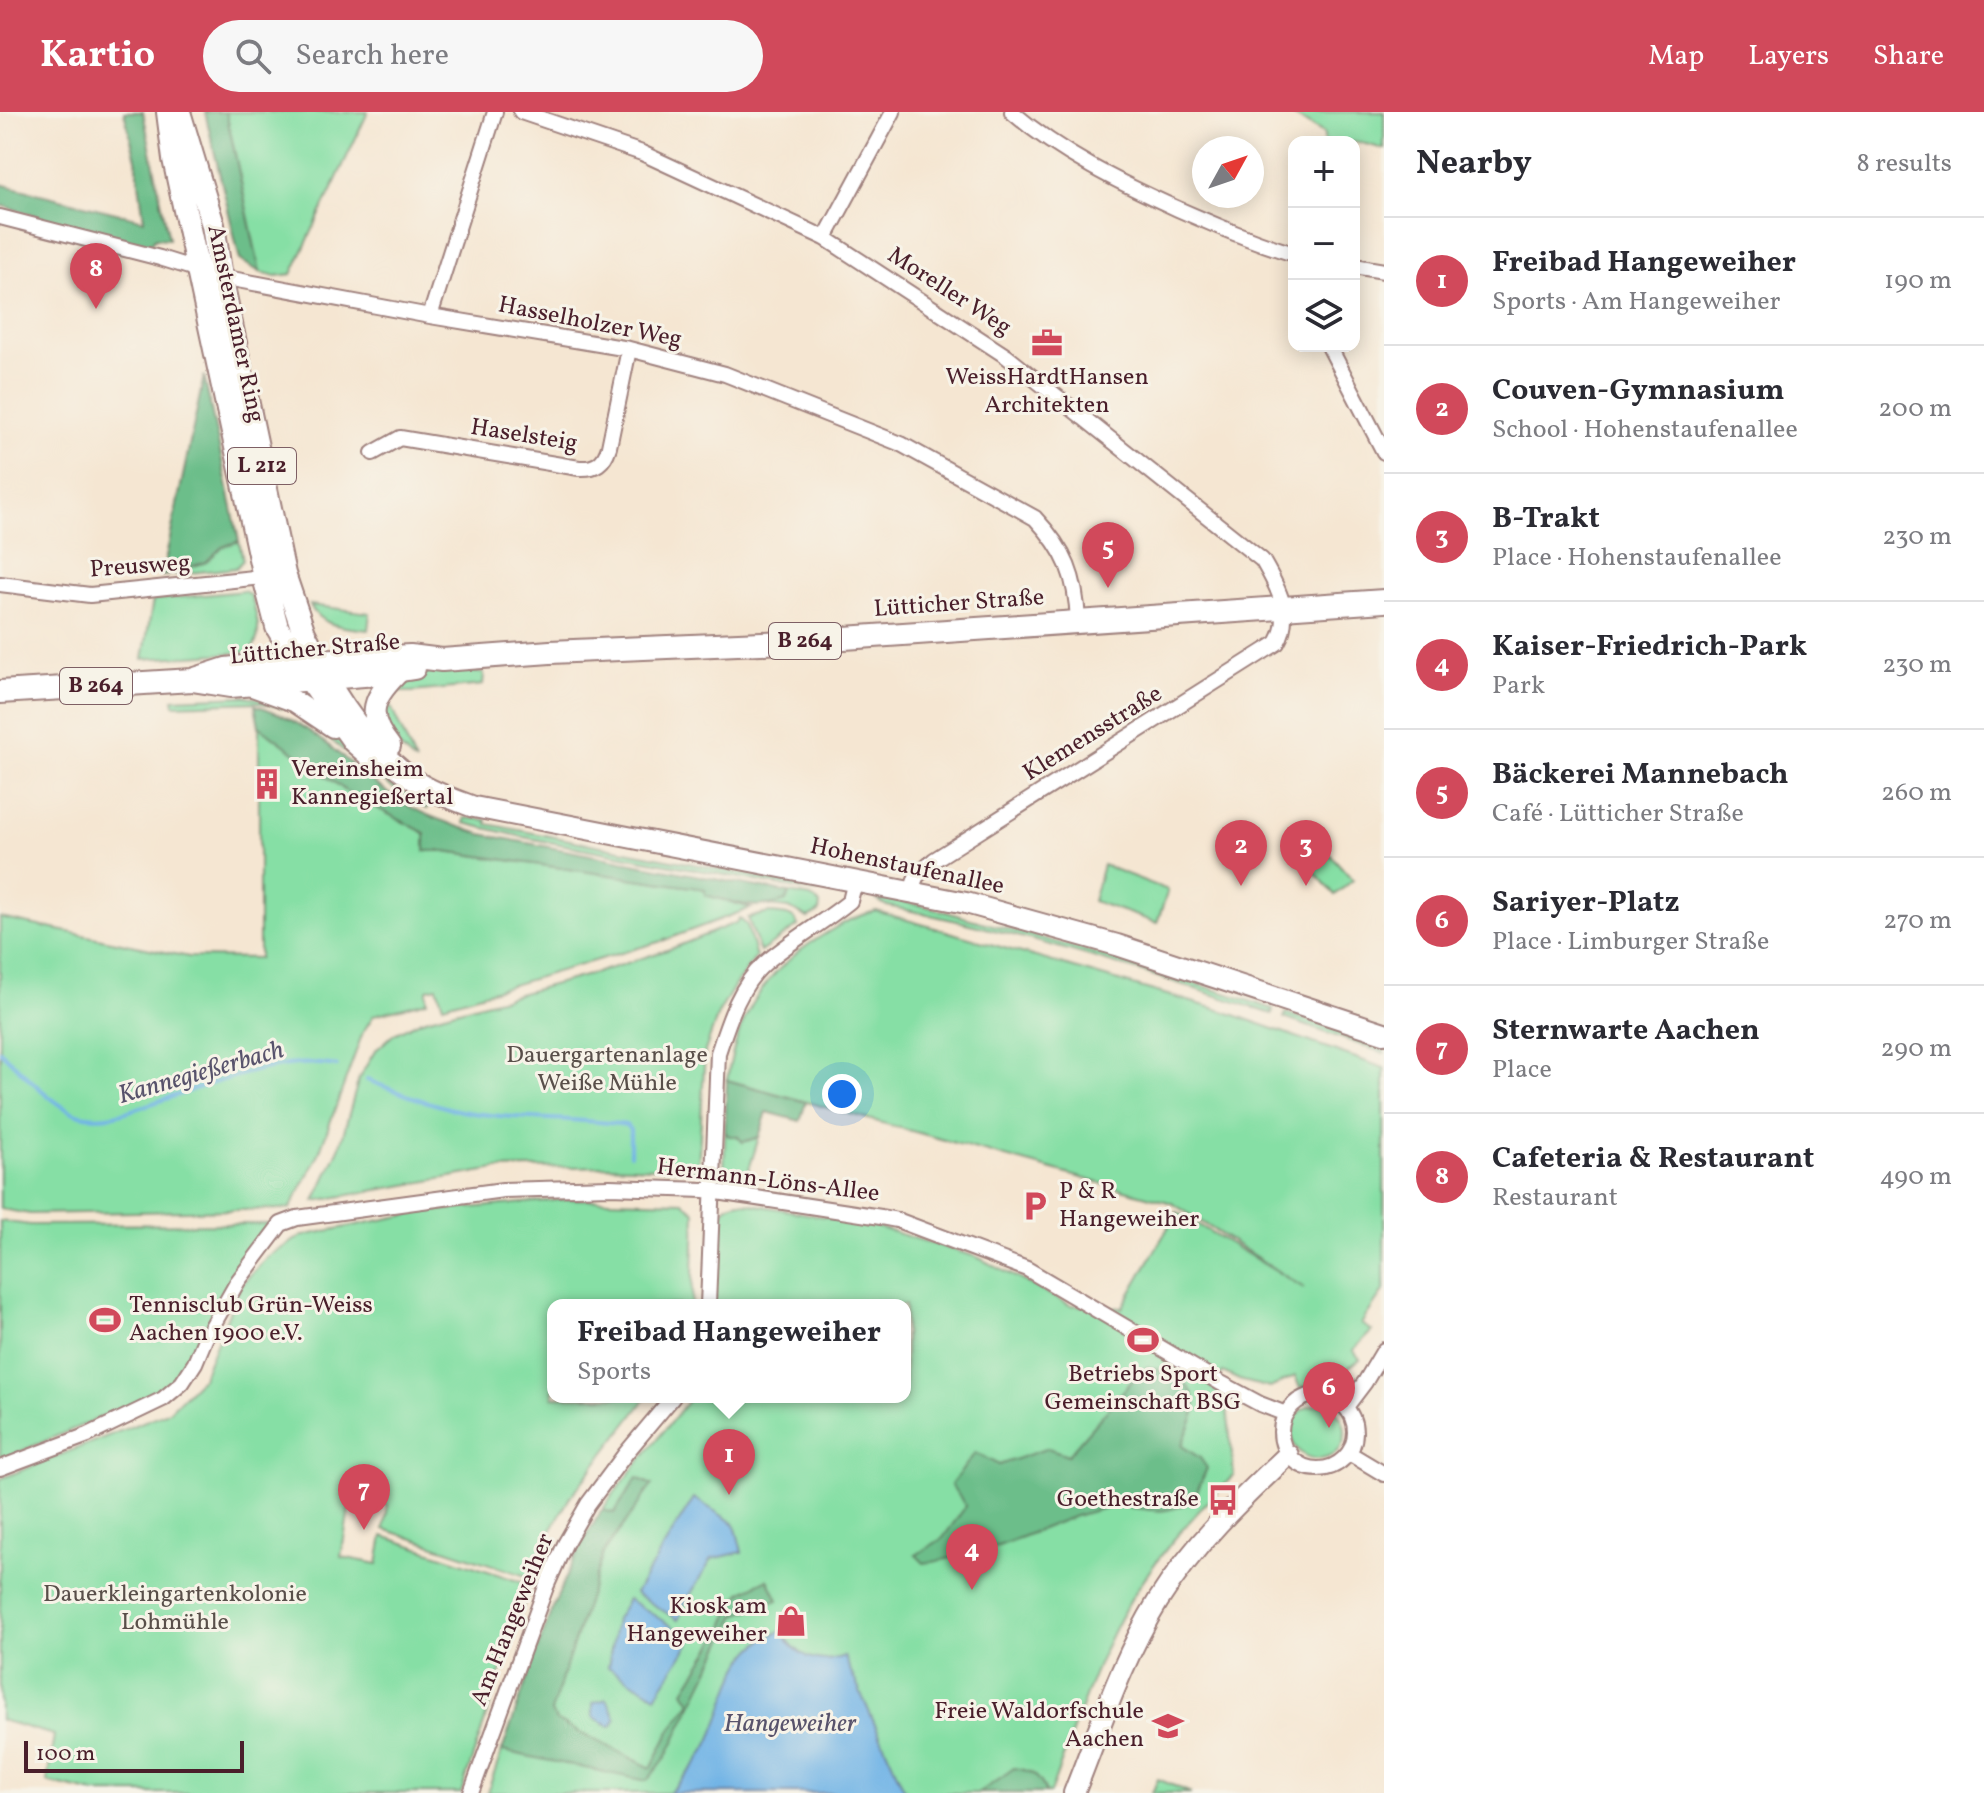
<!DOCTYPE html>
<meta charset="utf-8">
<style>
:root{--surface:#fff;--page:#f7f7f7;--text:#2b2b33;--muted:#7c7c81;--line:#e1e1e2;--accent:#d1495b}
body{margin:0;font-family:Vollkorn,serif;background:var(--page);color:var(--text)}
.controls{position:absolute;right:24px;top:24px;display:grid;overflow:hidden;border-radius:16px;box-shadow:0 4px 20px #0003}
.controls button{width:72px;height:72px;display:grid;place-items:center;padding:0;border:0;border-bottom:2px solid var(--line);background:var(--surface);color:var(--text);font:40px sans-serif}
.compass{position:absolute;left:1192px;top:24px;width:72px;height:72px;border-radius:50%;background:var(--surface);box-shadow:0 4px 20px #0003;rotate:50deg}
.scale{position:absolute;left:24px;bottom:20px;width:220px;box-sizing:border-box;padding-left:8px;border:4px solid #4a1f2b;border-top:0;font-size:22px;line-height:28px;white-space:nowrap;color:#4a1f2b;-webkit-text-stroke:6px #f7f3e8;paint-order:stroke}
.you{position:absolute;left:842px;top:982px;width:28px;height:28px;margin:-20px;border:6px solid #fff;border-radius:50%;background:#1a73e8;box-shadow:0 0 0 12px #1a73e833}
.badge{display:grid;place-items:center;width:52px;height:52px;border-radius:50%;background:var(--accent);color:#fff;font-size:26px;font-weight:700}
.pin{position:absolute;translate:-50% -66px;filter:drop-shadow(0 2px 4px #0008)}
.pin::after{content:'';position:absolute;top:42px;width:28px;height:24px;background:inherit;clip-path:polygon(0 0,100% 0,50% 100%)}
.popup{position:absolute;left:547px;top:1187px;width:364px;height:104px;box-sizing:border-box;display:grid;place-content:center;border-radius:16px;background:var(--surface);filter:drop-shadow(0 2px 6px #0005);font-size:26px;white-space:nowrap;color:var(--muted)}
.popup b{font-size:30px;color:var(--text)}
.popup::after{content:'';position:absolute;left:50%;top:100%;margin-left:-16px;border:16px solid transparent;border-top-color:var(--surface)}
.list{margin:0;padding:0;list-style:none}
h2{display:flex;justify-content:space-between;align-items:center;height:104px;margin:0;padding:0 32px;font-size:34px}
h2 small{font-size:26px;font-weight:400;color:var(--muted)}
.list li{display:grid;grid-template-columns:52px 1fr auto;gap:24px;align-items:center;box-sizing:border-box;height:128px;padding:0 32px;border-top:2px solid var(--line)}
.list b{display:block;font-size:30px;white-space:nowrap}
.list p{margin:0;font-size:26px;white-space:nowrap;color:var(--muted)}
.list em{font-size:26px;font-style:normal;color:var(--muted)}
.icon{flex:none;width:44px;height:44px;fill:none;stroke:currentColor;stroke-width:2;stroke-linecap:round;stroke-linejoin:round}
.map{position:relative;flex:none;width:1384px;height:1681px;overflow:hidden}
header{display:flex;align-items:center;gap:48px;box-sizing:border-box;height:112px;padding:0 40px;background:var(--accent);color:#fff}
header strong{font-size:38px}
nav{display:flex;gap:44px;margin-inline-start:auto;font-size:28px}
.search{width:560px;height:72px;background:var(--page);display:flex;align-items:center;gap:20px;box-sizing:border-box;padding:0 28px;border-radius:44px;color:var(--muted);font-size:30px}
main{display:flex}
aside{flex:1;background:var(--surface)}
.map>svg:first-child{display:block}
</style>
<header>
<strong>Kartio</strong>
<div class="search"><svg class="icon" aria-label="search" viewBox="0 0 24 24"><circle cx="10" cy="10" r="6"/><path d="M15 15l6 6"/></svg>Search here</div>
<nav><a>Map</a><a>Layers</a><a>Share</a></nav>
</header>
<main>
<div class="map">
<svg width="1384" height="1681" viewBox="0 0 1384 1681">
<rect width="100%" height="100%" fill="#f7f3e8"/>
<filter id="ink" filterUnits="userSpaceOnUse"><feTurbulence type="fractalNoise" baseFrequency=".0125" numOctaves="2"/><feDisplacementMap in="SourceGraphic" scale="16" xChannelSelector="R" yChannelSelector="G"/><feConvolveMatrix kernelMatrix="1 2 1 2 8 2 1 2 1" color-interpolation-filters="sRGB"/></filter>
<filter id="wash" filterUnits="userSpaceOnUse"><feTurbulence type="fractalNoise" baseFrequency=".006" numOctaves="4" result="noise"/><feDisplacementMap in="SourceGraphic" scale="32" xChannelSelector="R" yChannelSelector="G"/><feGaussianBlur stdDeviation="1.8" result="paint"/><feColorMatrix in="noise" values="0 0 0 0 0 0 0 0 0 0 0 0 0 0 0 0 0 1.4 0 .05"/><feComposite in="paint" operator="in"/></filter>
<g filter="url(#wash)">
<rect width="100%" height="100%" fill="#f5e6d2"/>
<path fill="#86dfa5" stroke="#687f68" stroke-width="2" d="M 226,0 L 368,0 L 292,162 L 276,164 L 260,160 Z
M 1286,0 L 1384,0 L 1384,37 L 1358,30 L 1324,30 L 1324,21 Z
M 239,429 L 243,448 L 236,456 L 162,464 L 206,450 L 222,435 Z
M 244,479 L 251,484 C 256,501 265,526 249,540 L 143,547 L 153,488 Z
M 310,493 L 370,501 L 368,518 C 346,515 321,516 310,493 Z
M 449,555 L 455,559 L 484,561 L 483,573 L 412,580 L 387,580 L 413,564 Z
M 245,584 L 289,592 L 283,596 L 257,590 L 174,593 L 173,587 Z
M 382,588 L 392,597 L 416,651 L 385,622 Z
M 310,604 L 391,670 L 429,691 L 427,697 C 384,674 350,644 313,613 Z
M 259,614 L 350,682 L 425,721 L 425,739 L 445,739 L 706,777 L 706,783 L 751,796 L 662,829 L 443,893 L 437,875 L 427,877 L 427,889 L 374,903 L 363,920 L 318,1044 L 290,1097 L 30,1102 L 0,1097 L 0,806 L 189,845 L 259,846 Z
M 465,706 L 487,708 L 487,712 L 825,778 L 815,780 L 523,725 L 464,711 Z
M 1328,740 L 1353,768 L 1335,783 L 1311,756 Z
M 1103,753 L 1168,778 L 1157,811 L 1093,789 Z
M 789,781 L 811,785 L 820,792 L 819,800 L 808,806 L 789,796 L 769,794 L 786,789 Z
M 877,788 C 911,787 951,802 985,811 C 1082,836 1178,865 1273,897 L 1272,902 C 1146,860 1017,819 887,794 Z
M 876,799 L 1223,899 L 1384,956 L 1384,1178 L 1361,1212 L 1372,1219 L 1353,1238 L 1360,1247 C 1341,1263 1323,1269 1300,1276 L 1295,1264 L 1270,1276 L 1239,1268 L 1223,1260 L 1211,1275 L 1226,1285 L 1234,1363 C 1190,1406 1150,1451 1120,1506 C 1091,1561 1072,1623 1050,1681 L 487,1681 L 560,1479 L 578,1438 L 611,1385 L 691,1285 L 905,1285 L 905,1193 L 713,1193 L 718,1111 C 722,1097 726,1092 740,1090 L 870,1113 L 977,1145 L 1070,1193 L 1122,1196 L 1177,1100 L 1304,1176 L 1172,1091 L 727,968 C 737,904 765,859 820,825 C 839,813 855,804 876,799 Z
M 769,801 C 780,802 795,801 798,814 L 760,840 L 748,806 Z
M 739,806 L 747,813 L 756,845 L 735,873 L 718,902 L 705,939 L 698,1058 L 608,1054 L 496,1057 L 315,1089 L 340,1034 L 359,966 L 375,939 L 394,922 L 422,908 L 596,861 L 673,836 L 738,810 Z
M 1286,901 L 1384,935 L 1384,941 L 1284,906 Z
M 725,1020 L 729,1024 L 737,1024 L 743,1030 L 759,1025 L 746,1067 L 724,1062 Z
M 571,1087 L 683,1090 L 695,1100 L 692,1193 L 553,1193 L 553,1285 L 647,1285 L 569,1387 L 549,1422 L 532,1466 L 384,1417 L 388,1393 L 351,1386 L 341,1445 L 378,1452 L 383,1424 L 530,1473 L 461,1681 L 95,1681 L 47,1670 L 54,1623 L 0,1608 L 0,1367 L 168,1300 L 202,1266 L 240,1174 L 267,1145 L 302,1124 L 421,1100 Z
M 0,1109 L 30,1113 L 275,1112 L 231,1166 L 190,1250 L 159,1281 L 0,1348 Z
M1291 1320a27 27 0 1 1 54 0a27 27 0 1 1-54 0Z
M 1158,1667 L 1191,1681 L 1152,1681 Z"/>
<path fill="#6cbe8a" stroke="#5b6e5a" stroke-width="2" d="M 124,0 L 143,0 L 169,127 L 155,126 L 149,135 L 141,135 L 0,93 L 0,72 L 144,108 L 136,47 Z
M 205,0 L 226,0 L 260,160 L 240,148 Z
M 204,264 L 239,429 L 222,435 L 206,450 L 162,464 Z
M 255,593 C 318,611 347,656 400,689 C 425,704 453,713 481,722 L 789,781 L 786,789 C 754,799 736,791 705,783 L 705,777 L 445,739 L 425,739 L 425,721 L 350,682 L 259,614 Z
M 727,968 L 806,990 L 800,1009 L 767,1000 L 759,1025 L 743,1030 L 737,1024 L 729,1024 L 725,1020 Z
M 1147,1255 C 1171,1257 1202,1274 1194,1303 C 1191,1314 1185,1323 1182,1334 L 1200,1346 L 1207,1356 L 1194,1387 C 1156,1411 1140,1389 1105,1396 C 1068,1404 1036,1420 1001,1433 C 987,1438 973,1440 959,1444 C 947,1447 937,1450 924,1451 L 916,1443 L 943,1426 L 966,1394 L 951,1373 L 975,1341 L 999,1353 L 1048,1336 L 1068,1343 L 1137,1263 Z
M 637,1366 L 652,1373 L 603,1442 L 551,1600 L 557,1609 L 651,1656 L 670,1619 L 691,1590 L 684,1579 L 723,1517 L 735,1488 L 742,1480 L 768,1467 L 778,1488 L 736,1503 L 667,1644 L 647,1669 L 502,1639 C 531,1558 555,1471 602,1398 L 614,1401 Z
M 1014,1656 C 1031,1658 1040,1664 1046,1681 L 979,1681 Z"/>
<path fill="#71b4e6" stroke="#5e6a88" stroke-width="2" d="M 694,1386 L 735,1412 L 742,1440 L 712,1447 L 681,1498 L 682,1500 L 678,1508 L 635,1481 Z
M 628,1487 L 692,1527 L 656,1584 L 608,1555 L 616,1507 Z
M 782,1519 C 795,1544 818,1554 844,1544 L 906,1681 L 669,1681 C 684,1666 698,1652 708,1633 C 730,1591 730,1536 782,1519 Z
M 607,1587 L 616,1607 L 611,1615 L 593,1605 L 593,1591 Z"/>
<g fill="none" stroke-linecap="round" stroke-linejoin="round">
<path stroke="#71b4e6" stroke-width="4" d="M 0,939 C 20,957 56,997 81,1003 C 106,1009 130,999 153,991 C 208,974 280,942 337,954
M 367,968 C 398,980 429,992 461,999 C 515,1009 572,1005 626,1013 L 630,1018 L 630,1042"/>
</g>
</g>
<g filter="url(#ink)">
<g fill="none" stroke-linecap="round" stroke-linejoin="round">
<defs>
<path id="street" d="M 521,0 L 642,41 L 825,126 L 1006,244 L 1262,448 C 1277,474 1294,502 1277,531 L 934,748 L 916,765 L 911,780
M 1012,0 C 1061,42 1120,71 1178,97 C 1217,114 1254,130 1294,142
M 0,105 L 160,146 L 221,165 L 430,204 L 629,237 L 725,262 L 901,332 L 1035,406 C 1066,439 1076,465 1078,509
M 825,126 L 893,0
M 1354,154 L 1384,159
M 430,204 L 495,0
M 1329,234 L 1384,340
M 373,341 L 400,326 L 579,356 C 596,357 604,351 609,335 L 629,237
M 0,472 L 90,483 L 272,464
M 708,1193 L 718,941 C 728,911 739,874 764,852 C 790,829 823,811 850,789 L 855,769
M1281 1320a37 37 0 1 1 74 0a37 37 0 1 1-74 0Z
M 1346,1295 L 1365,1270 L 1384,1238
M 1349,1341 L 1384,1362
M 0,1356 L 88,1323 L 163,1287 L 182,1271 L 195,1251 L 205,1227 L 238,1169 L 281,1112 L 297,1106 L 503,1078 L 610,1075 L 704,1078 L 881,1105 L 897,1108 L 1027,1157 L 1219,1270 L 1260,1292 L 1286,1302
M 471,1681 L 546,1475 L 565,1432 L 588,1392 L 626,1341 L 673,1285"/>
<path id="secondary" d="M 327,566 C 348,604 380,645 417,670 C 434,681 455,688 474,695 L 966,791 L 1117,833 L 1384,921
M 308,567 L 353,630 L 378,652
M 247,572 L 294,589 L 333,615
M 390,634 C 364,602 373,585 401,558
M 1074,1681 C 1100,1616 1121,1549 1158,1489 C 1193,1433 1240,1388 1288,1343"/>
<path id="primary" d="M 168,0 L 174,47 L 264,465 L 277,515 L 308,567
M 179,0 L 213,113 L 221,165 L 284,462 L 304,521 L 327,566
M 192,568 L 226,557 L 278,551 L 410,544 L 442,548 L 550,540 L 786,530 L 1384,489
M 0,580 L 192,568 L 230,574 L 376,562 L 414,556"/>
</defs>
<use href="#street" stroke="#a0827e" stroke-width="18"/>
<use href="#secondary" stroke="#a0827e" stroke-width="24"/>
<use href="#primary" stroke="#a0827e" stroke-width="26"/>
<use href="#street" stroke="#fff" stroke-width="14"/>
<use href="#secondary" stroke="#fff" stroke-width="20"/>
<use href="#primary" stroke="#fff" stroke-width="22"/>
</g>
</g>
<defs>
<symbol id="office-bare" viewBox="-9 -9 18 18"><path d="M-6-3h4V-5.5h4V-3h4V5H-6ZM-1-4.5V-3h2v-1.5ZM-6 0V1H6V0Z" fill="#d1495b" stroke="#f7f3e8" stroke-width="2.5" paint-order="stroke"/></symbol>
<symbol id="building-bare" viewBox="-9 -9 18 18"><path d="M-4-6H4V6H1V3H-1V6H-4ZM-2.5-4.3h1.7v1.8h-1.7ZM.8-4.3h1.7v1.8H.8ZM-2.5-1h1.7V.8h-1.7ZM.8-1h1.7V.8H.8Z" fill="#d1495b" stroke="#f7f3e8" stroke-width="2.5" paint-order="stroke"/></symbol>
<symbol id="parking-bare" viewBox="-9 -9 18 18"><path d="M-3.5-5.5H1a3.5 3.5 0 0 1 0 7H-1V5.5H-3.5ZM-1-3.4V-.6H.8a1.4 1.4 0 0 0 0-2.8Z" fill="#d1495b" stroke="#f7f3e8" stroke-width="2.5" paint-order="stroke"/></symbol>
<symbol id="stadium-bare" viewBox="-9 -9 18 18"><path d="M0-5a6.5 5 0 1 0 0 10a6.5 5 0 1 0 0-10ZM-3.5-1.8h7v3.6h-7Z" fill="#d1495b" stroke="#f7f3e8" stroke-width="2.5" paint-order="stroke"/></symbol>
<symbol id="bus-bare" viewBox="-9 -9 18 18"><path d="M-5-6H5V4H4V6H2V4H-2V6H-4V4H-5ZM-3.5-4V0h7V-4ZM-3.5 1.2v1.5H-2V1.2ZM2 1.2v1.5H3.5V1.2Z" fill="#d1495b" stroke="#f7f3e8" stroke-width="2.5" paint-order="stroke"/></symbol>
<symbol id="shop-bare" viewBox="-9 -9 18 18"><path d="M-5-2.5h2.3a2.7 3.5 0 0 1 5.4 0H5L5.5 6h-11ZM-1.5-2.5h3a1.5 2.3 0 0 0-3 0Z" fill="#d1495b" stroke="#f7f3e8" stroke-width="2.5" paint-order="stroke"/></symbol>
<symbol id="school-bare" viewBox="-9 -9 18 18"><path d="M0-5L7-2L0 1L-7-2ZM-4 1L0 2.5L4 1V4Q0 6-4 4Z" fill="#d1495b" stroke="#f7f3e8" stroke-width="2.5" paint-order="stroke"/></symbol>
</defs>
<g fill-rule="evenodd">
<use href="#office-bare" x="1025" y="209" width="44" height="44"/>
<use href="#building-bare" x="245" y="650" width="44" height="44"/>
<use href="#parking-bare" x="1013" y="1072" width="44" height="44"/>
<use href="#stadium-bare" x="83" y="1186" width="44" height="44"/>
<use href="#stadium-bare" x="1121" y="1206" width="44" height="44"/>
<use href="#bus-bare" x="1201" y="1366" width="44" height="44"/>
<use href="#shop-bare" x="769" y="1487" width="44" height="44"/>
<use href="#school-bare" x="1146" y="1592" width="44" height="44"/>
</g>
<g text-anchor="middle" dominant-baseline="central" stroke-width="6" stroke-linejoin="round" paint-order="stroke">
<g fill="#f7f3e8" stroke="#7e5f64" stroke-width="2">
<rect x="228" y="336" width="68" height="36" rx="6"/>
<rect x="769" y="511" width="72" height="36" rx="6"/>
<rect x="60" y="556" width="72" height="36" rx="6"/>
</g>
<g font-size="22" font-weight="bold" fill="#4a1f2b">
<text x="262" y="354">L 212</text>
<text x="805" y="529">B 264</text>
<text x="96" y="574">B 264</text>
</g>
<g font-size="24" fill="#4a1f2b" stroke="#f7f3e8">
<text transform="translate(949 180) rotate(33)">Moreller Weg</text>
<text transform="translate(590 211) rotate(11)">Hasselholzer Weg</text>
<text transform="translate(235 212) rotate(78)">Amsterdamer Ring</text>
<text transform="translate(524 324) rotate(9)">Haselsteig</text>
<text transform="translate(140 455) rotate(-4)">Preusweg</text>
<text transform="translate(959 492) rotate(-4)">Lütticher Straße</text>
<text transform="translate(315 538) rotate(-5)">Lütticher Straße</text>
<text transform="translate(1093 622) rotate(-32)">Klemensstraße</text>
<text transform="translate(907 755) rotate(12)">Hohenstaufenallee</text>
<text transform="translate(768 1069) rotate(7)">Hermann-Löns-Allee</text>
<text transform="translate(513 1508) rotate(-68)">Am Hangeweiher</text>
</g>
<g font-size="24" fill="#4a1f2b" stroke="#f7f3e8" text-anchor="start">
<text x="1047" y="266" text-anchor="middle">WeissHardtHansen<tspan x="1047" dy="28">Architekten</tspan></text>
<text x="291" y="658">Vereinsheim<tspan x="291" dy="28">Kannegießertal</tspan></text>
<text x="1059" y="1080">P &amp; R<tspan x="1059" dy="28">Hangeweiher</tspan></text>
<text x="129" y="1194">Tennisclub Grün-Weiss<tspan x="129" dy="28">Aachen 1900 e.V.</tspan></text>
<text x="1143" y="1263" text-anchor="middle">Betriebs Sport<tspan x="1143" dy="28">Gemeinschaft BSG</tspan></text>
<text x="1199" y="1388" text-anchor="end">Goethestraße</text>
<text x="767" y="1495" text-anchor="end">Kiosk am<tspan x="767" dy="28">Hangeweiher</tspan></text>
<text x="1144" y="1600" text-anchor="end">Freie Waldorfschule<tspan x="1144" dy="28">Aachen</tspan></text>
</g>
<g font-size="24" fill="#594f4a" stroke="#f7f3e8">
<text x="607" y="944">Dauergartenanlage<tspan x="607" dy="28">Weiße Mühle</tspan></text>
<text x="175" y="1483">Dauerkleingartenkolonie<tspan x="175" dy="28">Lohmühle</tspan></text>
</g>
<g font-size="26" font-style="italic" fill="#58536c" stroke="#f7f3e8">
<text transform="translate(201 961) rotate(-16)">Kannegießerbach</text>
<text x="790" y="1612">Hangeweiher</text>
</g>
</g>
</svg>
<div class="controls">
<button>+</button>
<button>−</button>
<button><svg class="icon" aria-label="layers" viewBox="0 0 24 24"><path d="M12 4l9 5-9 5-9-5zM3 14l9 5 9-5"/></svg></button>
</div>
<svg class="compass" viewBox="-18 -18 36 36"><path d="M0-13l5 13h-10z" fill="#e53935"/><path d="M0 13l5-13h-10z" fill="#7c7c81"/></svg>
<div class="scale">100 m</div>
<div class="you"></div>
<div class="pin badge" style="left:729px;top:1383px">1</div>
<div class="popup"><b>Freibad Hangeweiher</b>Sports</div>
<div class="pin badge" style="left:1241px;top:774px">2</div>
<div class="pin badge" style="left:1306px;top:774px">3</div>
<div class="pin badge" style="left:972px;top:1478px">4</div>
<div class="pin badge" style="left:1108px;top:476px">5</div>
<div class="pin badge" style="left:1329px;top:1316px">6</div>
<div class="pin badge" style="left:364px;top:1418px">7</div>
<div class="pin badge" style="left:96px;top:197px">8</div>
</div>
<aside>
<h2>Nearby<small>8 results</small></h2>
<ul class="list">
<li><span class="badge">1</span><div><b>Freibad Hangeweiher</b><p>Sports · Am Hangeweiher</p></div><em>190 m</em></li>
<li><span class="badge">2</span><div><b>Couven-Gymnasium</b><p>School · Hohenstaufenallee</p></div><em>200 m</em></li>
<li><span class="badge">3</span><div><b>B-Trakt</b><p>Place · Hohenstaufenallee</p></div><em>230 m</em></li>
<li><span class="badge">4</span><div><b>Kaiser-Friedrich-Park</b><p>Park</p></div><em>230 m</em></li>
<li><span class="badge">5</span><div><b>Bäckerei Mannebach</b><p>Café · Lütticher Straße</p></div><em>260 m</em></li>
<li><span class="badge">6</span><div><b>Sariyer-Platz</b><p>Place · Limburger Straße</p></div><em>270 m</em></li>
<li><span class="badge">7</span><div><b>Sternwarte Aachen</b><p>Place</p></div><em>290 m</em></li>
<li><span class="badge">8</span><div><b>Cafeteria &amp; Restaurant</b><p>Restaurant</p></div><em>490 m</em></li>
</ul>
</aside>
</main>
